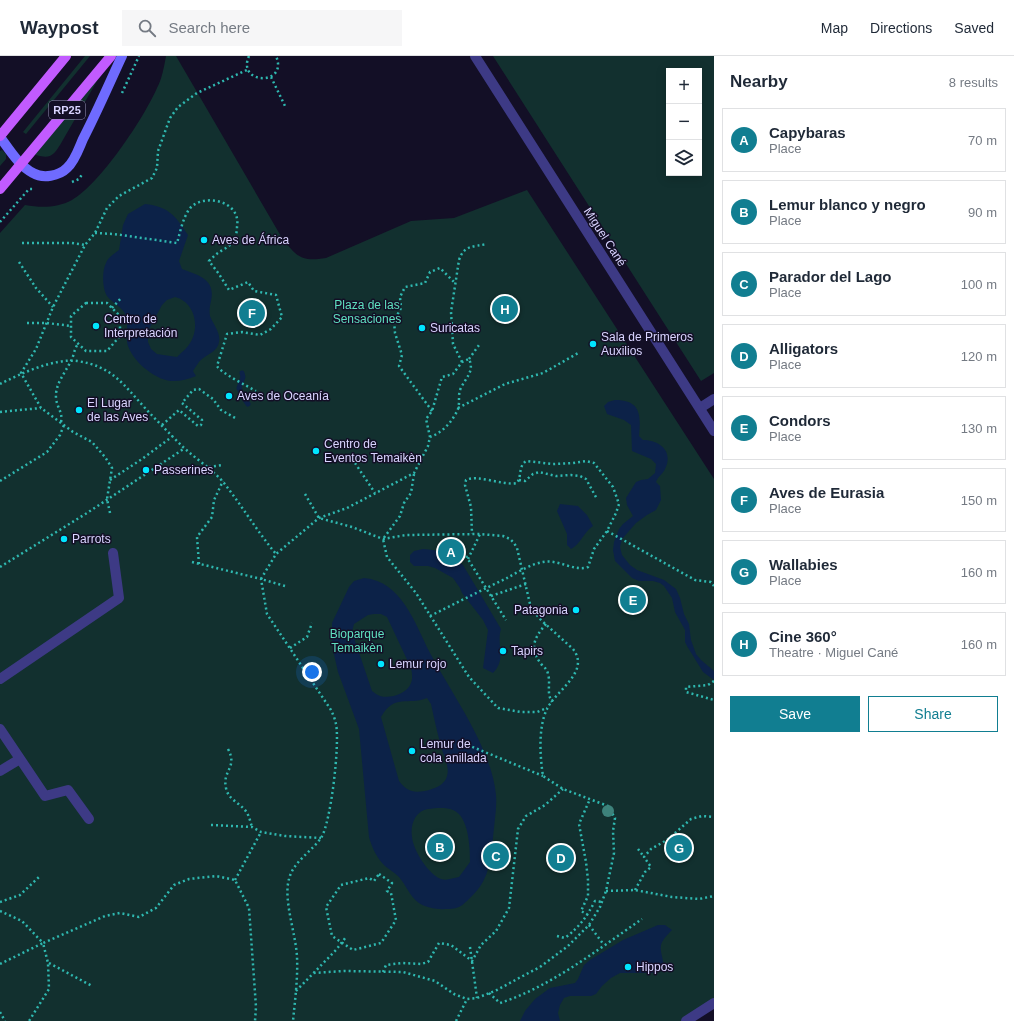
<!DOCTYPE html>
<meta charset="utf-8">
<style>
:root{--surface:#fff;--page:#f6f6f7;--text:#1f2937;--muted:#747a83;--line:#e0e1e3;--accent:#117e91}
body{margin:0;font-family:Helvetica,sans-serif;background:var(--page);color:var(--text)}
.controls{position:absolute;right:12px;top:12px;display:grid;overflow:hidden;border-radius:0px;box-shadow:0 2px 10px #0003}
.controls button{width:36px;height:36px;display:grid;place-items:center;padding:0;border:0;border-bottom:1px solid var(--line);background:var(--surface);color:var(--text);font:20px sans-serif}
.you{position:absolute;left:312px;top:616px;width:14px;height:14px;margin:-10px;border:3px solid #fff;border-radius:50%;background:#1a73e8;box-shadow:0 0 0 6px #1a73e833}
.badge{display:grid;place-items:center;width:26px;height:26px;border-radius:50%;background:var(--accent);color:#fff;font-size:13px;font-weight:700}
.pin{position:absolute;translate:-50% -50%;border:2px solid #fff;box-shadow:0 1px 4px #0006}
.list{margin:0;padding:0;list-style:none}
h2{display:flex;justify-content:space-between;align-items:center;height:52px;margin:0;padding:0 16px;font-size:17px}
h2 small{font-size:13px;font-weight:400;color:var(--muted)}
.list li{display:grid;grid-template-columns:26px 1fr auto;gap:12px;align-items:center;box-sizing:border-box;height:64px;margin:0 8px 8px;padding:0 8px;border:1px solid var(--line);border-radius:0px}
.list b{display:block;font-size:15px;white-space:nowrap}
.list p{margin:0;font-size:13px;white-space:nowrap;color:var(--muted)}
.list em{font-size:13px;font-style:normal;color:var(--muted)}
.actions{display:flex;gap:8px;padding:12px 16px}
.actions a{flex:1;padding:9px 0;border:1px solid var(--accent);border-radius:0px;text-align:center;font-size:14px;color:var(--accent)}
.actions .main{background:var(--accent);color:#fff}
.icon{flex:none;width:22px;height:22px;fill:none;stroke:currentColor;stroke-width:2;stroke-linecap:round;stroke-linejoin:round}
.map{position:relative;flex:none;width:714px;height:965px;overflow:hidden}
header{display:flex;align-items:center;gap:24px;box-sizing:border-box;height:56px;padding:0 20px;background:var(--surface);border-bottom:1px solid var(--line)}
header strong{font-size:19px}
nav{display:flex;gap:22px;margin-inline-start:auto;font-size:14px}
.search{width:280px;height:36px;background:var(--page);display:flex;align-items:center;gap:10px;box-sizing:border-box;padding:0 14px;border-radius:0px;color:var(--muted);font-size:15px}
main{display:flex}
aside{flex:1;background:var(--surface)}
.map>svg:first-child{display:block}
</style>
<header>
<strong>Waypost</strong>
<div class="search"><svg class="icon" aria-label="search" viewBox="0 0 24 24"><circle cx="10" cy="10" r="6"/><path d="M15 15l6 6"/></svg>Search here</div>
<nav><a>Map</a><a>Directions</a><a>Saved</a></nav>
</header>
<main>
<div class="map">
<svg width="714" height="965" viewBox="0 0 714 965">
<rect width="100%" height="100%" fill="#130f26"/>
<path fill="#12302f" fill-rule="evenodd" d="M 85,0 L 90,0 L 26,78 L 23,76 Z
M 166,0 L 176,0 L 282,182 C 297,201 301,206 326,202 L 411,165 L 454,162 L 527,134 L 714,423 L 714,952 L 694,965 L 0,965 L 0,177 L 25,149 C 41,152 57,152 72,144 C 100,128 144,62 157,32 C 162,23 164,11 166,0 Z
M 493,0 L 714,0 L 714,317 L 701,325 ZM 669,15 L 699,15 L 699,117 L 669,117 Z
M 95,23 L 97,25 L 60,89 C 53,100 50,103 36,99 L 34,97 Z
M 2,94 L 6,98 L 6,103 L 0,110 L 0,95 Z"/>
<path fill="#0c2248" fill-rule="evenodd" d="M 145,148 C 169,151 175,159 188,179 L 179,205 L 182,213 C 198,219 216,223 211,245 C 210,250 209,254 210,260 C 213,268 221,277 219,286 C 218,295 208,298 202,303 C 198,306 196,311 193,315 L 196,320 C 176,328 164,327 147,314 C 139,308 132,300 128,290 C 125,281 129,269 126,260 C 123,251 112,247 107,240 C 102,232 102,214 106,207 C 108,201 114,198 119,194 L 123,169 L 128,158 ZM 175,241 C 192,245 199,265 193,281 C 190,290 183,295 177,301 L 157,298 L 151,293 L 148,286 L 148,275 L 162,249 L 167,244 Z
M 615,344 C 641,344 641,359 639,380 L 643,384 C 659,384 674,395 665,413 C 663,418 658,420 656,426 L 660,430 L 661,444 L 656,454 L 647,459 L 636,467 L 622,483 L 620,491 L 622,499 L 630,509 L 637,514 L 664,524 L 676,533 L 680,542 L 684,558 L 689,568 L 691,584 L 696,598 L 701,604 L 714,615 L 714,624 L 703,616 L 687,590 L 685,586 L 685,574 L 675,556 L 672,542 L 664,530 L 660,527 L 653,525 L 639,525 L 632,522 L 615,505 L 613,494 L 614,486 L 619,473 L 623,468 L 633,460 L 627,449 L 626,442 L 636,426 L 641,424 L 648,423 L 655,417 L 656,408 L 651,403 L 632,395 L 631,369 L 624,364 L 607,358 L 604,350 L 608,346 Z
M 560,448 L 578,450 L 587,459 L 593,470 C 584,476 580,489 571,493 L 567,489 L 567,478 L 557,455 Z
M 423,493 C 439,494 451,497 463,509 L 501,573 C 496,589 507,603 493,617 L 483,612 L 488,574 L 483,564 L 462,537 L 460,532 L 453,522 L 435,512 L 428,510 L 414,510 L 410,506 L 410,499 L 414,495 Z
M 364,522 C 402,525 415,568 430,597 C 452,638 492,693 496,739 C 497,750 495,761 494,772 C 491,797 492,822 471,841 C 461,851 459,853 445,853 C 439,854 424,851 419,847 C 410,841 406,829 399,821 C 395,817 389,813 385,810 C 377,802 372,792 369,781 L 359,673 L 338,616 L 333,594 L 332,578 L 332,567 L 349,531 L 354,525 ZM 374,558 L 381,558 L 387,561 L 411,612 C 412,617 413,622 411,627 C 407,638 390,643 380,640 C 377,639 375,637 372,635 L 352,576 L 354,568 L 368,559 ZM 427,642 L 431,648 C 434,662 437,676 441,690 C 443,699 450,711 447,720 C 445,729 434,733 425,735 C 412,737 407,735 399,725 L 381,661 C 395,637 407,650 427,642 ZM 428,753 C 436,752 446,751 453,754 C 469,760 470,792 470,806 L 459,821 C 453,822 447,825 441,823 C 429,819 413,794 412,781 C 410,769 415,755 428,753 Z
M 658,869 L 665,869 L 672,874 C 657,889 660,890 664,909 L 659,914 L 652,917 L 620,917 L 611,922 L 602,930 L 596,938 L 591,940 L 570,940 L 564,942 L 560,949 L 558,957 L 560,965 L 520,965 L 525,955 L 535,943 L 550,932 L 575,927 L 578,923 L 584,909 L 590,904 L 623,884 Z"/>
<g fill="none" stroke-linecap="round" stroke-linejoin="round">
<path stroke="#0c2248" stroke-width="5" d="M 242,317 L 243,321 L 239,332 L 242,339 L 248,348"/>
<path stroke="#2fb8b0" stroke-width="2.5" stroke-dasharray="2 3" stroke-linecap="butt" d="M 249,0 C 236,29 289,30 276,0
M 271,21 L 285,50
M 122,37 L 139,0
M 72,126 L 79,123 L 83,117
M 0,166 L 29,133 L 35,133
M 95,177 L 114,178 L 177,187 C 180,177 182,165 188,155 C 199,136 242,143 237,171 C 237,177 235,184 231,188 C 227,192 222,194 218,197 C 215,199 212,202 209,205 L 219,218 L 229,234 L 248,226 L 254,235 L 276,239 L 282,261 L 271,273 L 260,279 L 242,276 L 227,278 L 217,310 C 221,317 247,330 256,335
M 22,187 L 72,187 L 85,189
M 19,206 L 36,232 L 53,251
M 86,247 L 107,247 L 120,260 L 120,280 L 107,295 L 86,295 L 71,281 L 71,260 Z
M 112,252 L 122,241
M 27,267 L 47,267 L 71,270
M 469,303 L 479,289
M 462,306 L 453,288 L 451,256 L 459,204 C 464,189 473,191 487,188
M 0,328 C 20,318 54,302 77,305 C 112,310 123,328 145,352 C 157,365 170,378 183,391 C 196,403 212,413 224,427 C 242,450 257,475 276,498
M 458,352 L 505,328 L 543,317 L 580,296
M 432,355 L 399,310 L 402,299 L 395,277 L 394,265 L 401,252 L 400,241 L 405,231 L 425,227 L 430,216 L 440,212 L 455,227
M 0,356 L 41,352
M 61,366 C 63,356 57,352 56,342 C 55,328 65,317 71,305 C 74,300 74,293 78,288
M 162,369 L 179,354 L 198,370 L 201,369 L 202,364 L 182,347 L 193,334 L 199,333 L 213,343 L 221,354 L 237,363
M 355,407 L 375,437
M 209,411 L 223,409
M 414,418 L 411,437 L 404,447 L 400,460 L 383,483 L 387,501 L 416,537 L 469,621 L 498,652 L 521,656 L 537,656 L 547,652
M 110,424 L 142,403 L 173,380
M 519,424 L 525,425 L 533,418 L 539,416 L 556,420 L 571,419 L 580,420 L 586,423 L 597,443
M 0,425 L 47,396 L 60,379 L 64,369
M 305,438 L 319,462 L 352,471 L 383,483 L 406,479 L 480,478 L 503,480 L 510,483 L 514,487 L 517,492 L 530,548 L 535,557 L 542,565 L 573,593 C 591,616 555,635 547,653 C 538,671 540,701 543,720 L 563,733 L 608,750 L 615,762 L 613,775 L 614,797 L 606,835 L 600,851 L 589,869 L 568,890 L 540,911 L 519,922 L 497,934 L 477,942 L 467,943 L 454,938 L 435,925 L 403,916 L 344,915 L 313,917
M 110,457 L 107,443 L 112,412 L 105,401 L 92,386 L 73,376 L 41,352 L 21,317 L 36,293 L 53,251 L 85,189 L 95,177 L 107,152 L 119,140 L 152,122 L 157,112 L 158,95 L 170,62 L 178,51 L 197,37 L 249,13
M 607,475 L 695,524 L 711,526 L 714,530
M 466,500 L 506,564
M 468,503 L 480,478
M 192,506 L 261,523 L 267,558 L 331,654 C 333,658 335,663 336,668 C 340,687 331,767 321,782 C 311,796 293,806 289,823 C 283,844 296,878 297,901 C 298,922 295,944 293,965
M 199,508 L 197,481 L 212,461 L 214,444 L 223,425
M 0,511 L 87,457 L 185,392
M 285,530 L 261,523 L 276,498 L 319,462 L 347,452 L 414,417 L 428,390 L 430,381 L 426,363 L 432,355 L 442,321 L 453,318 L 462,306 L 469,303 C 475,316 465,322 460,334 C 458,340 460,347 458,353 C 453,365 442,377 430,381
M 491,540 L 526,528
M 430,560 C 456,547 482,534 507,522 C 518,516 531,508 543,506 C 559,503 574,516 588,511 L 594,493 L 607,475 L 616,457 L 619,448 L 613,431 L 594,407 L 586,405 L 573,407 L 553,408 L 526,405 C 518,411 522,420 517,427 C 503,430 477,418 466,424 L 465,429 L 471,451 L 472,478
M 546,568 C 534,582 529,592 541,608 C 544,611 547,613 548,618 C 551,628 546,636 552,646
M 290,592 L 307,581 L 312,567
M 714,625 L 708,629 L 686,631 L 686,636 L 714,644
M 463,687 L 543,720
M 228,693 C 238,712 222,714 226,732 C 228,743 238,746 244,753 C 249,758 250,765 252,771
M 211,769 L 252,771 L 261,776 L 285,780 L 321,782
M 638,793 L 644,801
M 379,818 L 392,827 L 387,835 L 391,837 L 396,864 L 381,887 L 353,894 L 332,880 L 326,851 L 341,829 L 369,822 L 374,825 Z
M 235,824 L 261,776
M 635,834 L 645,816 L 651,811 L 644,801 L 651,793 L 667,784 L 691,763 L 702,760 L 714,761
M 606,835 L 635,834 L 672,841 L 699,843 L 714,840
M 0,846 L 20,839 L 39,821
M 0,855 L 22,865 L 43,887 L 105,860 L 120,857 L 139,861 L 156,852 L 174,829 L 189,823 L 216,820 L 235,824 L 249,852 L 256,951 L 255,965
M 588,859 L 581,855 L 588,840 L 588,824 L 586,806 L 579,768 L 590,743
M 589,869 L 604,889
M 557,880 L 565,882 C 580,870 586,862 595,845 L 602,846
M 470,891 L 477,942
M 49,907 L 92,930
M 0,908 L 43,887 L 48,907 L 49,933 L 29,965
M 383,916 L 386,909 L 402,907 L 421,908 L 428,906 L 439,887 L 451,889 L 472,905 L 481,889 L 496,875 L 509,852 L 518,773 L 526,760 L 545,749 L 563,733
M 296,935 L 336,894 L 346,881
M 489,937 L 500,947 C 552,930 597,894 642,863
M 0,956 L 5,965
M 456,965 L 467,943"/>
<path stroke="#3d3a85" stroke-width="10" d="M 700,352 L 714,343
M 0,623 L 119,542 L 113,497
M 0,673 L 45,740 L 68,734 L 89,763
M 0,715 L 20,703
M 686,965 L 714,947"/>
<path stroke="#3d3a85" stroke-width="10" d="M 475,0 L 714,375"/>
<path stroke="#6f6bff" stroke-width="10" d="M 0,81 C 9,93 19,110 33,117 C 43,123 59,120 67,112 C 75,105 79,92 83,83 C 97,56 109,28 122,0"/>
<path stroke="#c25bff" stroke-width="10" d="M 0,80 L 66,0
M 0,133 L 111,0"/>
</g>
<circle fill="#3d827b" cx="608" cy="755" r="6"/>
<g fill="#00e5ff" stroke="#130f26" stroke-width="1.5">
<circle cx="204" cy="184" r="4"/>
<circle cx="96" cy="270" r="4"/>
<circle cx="422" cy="272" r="4"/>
<circle cx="593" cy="288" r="4"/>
<circle cx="229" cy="340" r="4"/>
<circle cx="79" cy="354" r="4"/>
<circle cx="316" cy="395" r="4"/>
<circle cx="146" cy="414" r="4"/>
<circle cx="64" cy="483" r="4"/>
<circle cx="576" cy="554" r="4"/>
<circle cx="503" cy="595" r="4"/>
<circle cx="381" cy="608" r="4"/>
<circle cx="412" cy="695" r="4"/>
<circle cx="628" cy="911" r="4"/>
</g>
<g text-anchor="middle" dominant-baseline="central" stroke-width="3" stroke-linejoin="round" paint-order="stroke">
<rect fill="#130f26" stroke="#9e99be" stroke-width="1" x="49" y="45" width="36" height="18" rx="3"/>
<g font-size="11" font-weight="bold" fill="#d9d4ff">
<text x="67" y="54">RP25</text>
</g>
<g font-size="12" fill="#d9d4ff" stroke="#130f26">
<text transform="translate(605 181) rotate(57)">Miguel Cané</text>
</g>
<g font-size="12" fill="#d9d4ff" stroke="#130f26" text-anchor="start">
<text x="212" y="184">Aves de África</text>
<text x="104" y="263">Centro de<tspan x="104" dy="14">Interpretación</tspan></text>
<text x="430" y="272">Suricatas</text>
<text x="601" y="281">Sala de Primeros<tspan x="601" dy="14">Auxilios</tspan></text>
<text x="237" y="340">Aves de Oceanía</text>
<text x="87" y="347">El Lugar<tspan x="87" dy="14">de las Aves</tspan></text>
<text x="324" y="388">Centro de<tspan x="324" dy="14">Eventos Temaikèn</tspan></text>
<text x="154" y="414">Passerines</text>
<text x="72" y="483">Parrots</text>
<text x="568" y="554" text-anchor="end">Patagonia</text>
<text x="511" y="595">Tapirs</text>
<text x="389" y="608">Lemur rojo</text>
<text x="420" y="688">Lemur de<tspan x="420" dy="14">cola anillada</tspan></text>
<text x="636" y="911">Hippos</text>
</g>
<g font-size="12" fill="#5fe0c0" stroke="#130f26">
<text x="367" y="249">Plaza de las<tspan x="367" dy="14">Sensaciones</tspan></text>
<text x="357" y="578">Bioparque<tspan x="357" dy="14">Temaikèn</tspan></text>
</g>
</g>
</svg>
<div class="controls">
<button>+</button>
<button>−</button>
<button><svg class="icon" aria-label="layers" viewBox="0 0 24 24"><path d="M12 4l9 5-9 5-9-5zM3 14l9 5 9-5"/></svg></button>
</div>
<div class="you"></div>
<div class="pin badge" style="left:451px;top:496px">A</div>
<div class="pin badge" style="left:440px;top:791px">B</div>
<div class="pin badge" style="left:496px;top:800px">C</div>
<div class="pin badge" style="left:561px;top:802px">D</div>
<div class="pin badge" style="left:633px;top:544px">E</div>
<div class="pin badge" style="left:252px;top:257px">F</div>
<div class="pin badge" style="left:679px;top:792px">G</div>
<div class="pin badge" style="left:505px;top:253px">H</div>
</div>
<aside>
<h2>Nearby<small>8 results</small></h2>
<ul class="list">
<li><span class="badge">A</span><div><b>Capybaras</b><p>Place</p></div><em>70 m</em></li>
<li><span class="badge">B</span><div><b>Lemur blanco y negro</b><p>Place</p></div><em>90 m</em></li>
<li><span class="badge">C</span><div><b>Parador del Lago</b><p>Place</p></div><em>100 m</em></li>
<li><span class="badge">D</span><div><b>Alligators</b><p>Place</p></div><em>120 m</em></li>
<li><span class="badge">E</span><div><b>Condors</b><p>Place</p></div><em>130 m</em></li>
<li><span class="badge">F</span><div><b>Aves de Eurasia</b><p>Place</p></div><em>150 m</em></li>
<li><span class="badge">G</span><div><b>Wallabies</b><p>Place</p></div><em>160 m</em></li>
<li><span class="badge">H</span><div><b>Cine 360°</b><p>Theatre · Miguel Cané</p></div><em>160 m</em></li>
</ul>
<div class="actions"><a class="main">Save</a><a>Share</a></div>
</aside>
</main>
